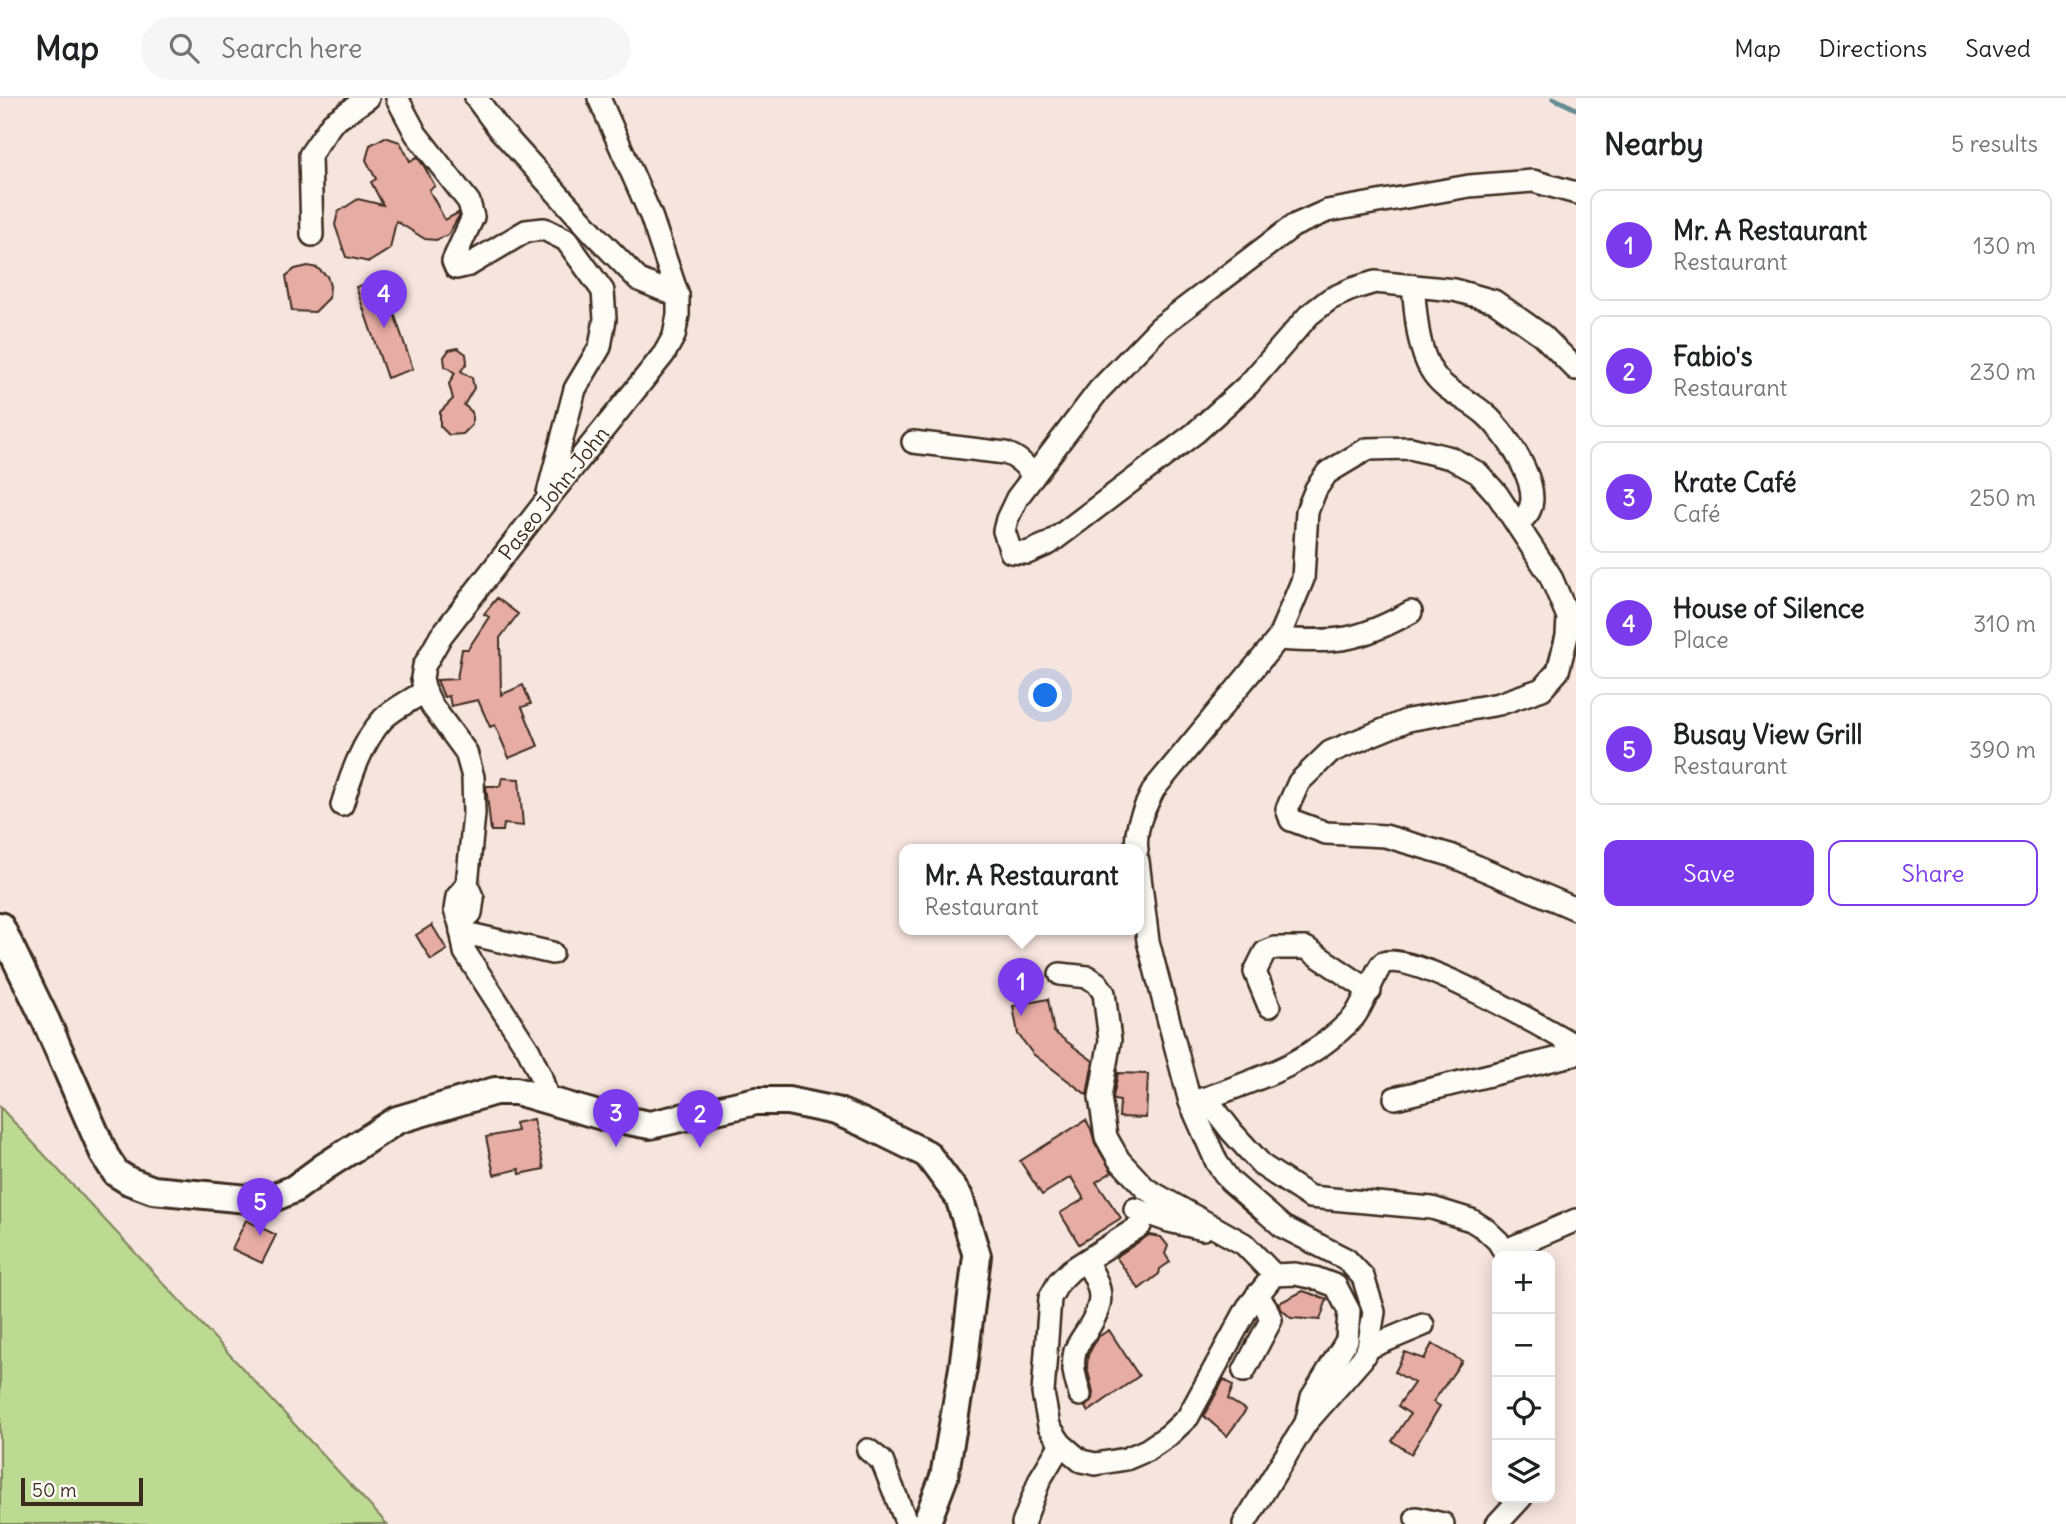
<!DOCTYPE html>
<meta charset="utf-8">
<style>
:root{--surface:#fff;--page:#f6f6f6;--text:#202124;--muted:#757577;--line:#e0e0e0;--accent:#7c3aed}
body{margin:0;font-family:Delius,sans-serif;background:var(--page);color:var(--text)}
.controls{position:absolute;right:21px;bottom:21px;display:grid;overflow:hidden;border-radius:14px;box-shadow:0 4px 18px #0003}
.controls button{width:63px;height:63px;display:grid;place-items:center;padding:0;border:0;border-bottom:2px solid var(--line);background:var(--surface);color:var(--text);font:35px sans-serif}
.scale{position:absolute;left:21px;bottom:18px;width:122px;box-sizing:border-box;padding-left:7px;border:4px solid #3b2a1e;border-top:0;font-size:19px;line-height:24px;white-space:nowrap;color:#3b2a1e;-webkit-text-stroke:5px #fdfcf7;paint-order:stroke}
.you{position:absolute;left:1046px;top:598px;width:24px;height:24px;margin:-18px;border:5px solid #fff;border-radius:50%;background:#1a73e8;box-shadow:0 0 0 10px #1a73e833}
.badge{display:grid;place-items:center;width:46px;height:46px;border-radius:50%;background:var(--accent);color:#fff;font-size:23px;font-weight:700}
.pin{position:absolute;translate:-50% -58px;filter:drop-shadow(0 2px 4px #0008)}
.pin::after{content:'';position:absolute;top:37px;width:24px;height:21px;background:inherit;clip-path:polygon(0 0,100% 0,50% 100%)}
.popup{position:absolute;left:899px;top:746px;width:245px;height:91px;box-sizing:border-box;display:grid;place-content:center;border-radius:14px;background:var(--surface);filter:drop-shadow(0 2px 5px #0005);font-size:23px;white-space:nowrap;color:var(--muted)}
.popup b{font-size:26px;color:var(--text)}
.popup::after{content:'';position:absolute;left:50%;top:100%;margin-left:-14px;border:14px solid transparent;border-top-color:var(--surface)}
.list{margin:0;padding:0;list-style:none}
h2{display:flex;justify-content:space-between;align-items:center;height:91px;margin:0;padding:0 28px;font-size:30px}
h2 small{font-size:23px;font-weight:400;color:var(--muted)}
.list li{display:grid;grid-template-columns:46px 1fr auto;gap:21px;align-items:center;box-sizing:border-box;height:112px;margin:0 14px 14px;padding:0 14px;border:2px solid var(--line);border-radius:14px}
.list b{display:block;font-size:26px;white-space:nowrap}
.list p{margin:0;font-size:23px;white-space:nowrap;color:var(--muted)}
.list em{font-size:23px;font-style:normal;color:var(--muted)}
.actions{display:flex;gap:14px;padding:21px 28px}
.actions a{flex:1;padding:16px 0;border:2px solid var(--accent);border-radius:14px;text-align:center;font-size:24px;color:var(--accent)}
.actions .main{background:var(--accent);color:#fff}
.icon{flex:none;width:38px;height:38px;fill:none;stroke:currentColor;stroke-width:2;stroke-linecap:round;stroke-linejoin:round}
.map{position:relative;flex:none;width:1576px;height:1426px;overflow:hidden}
header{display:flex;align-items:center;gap:42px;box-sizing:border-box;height:98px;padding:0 35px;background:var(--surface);border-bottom:2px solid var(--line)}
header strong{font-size:33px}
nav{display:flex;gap:38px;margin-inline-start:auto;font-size:24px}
.search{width:490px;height:63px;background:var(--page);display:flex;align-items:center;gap:18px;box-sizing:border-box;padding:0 24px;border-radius:38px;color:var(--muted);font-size:26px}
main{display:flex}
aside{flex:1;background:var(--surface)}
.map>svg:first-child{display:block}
</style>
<header>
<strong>Map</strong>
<div class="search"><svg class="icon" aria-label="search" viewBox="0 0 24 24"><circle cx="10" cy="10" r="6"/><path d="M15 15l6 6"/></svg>Search here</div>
<nav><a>Map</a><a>Directions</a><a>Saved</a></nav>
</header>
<main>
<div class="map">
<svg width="1576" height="1426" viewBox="0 0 1576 1426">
<rect width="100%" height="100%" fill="#f6e4de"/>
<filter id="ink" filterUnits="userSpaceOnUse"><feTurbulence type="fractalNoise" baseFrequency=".0143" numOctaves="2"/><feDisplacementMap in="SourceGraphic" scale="14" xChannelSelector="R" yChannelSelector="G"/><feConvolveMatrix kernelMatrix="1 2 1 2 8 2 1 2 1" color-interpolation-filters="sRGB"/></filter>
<g filter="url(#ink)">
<path fill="#bdda92" stroke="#7c8258" stroke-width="2" d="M 0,1009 L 387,1426 L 0,1426 Z"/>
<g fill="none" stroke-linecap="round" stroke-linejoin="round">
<path stroke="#648b92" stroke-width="5" d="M 1553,0 L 1576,11"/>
</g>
<path fill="#e7aca4" stroke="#3b2a1e" stroke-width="2" d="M 385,39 L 400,44 L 410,63 L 417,59 L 424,68 L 435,88 L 429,92 L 445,122 L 458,115 L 459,118 L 448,137 L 436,142 L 425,141 L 396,123 L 390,151 L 369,164 L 346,159 L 335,127 L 338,114 L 358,101 L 383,107 L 371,84 L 376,81 L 366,62 L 370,47 Z
M 308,168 L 317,170 L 327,178 L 330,188 L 329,200 L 315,214 L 292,213 L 286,178 L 295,171 Z
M 382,180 L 413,271 L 387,280 L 356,189 Z
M 458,250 L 466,256 L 467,265 L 461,273 L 472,280 L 474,290 L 464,307 L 472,314 L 472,327 L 463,336 L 449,337 L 440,328 L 440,314 L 453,301 L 449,286 L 455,275 L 445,268 L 444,259 L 449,252 Z
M 497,500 L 518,516 L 500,540 L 501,597 L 523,587 L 531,606 L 522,609 L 538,648 L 509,660 L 495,627 L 490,629 L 478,602 L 451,608 L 449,598 L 444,599 L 437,582 L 457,581 L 462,551 L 468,551 L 489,519 L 484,516 Z
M 502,680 L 519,681 L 523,728 L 504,726 L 503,733 L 491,733 L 486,688 L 500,688 Z
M 432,827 L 447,852 L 431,862 L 416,837 Z
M 1048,901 L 1054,934 L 1093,963 L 1087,997 L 1033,956 L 1018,936 L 1013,908 Z
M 1118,975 L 1148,976 L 1146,1020 L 1119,1019 L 1120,1003 L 1114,1002 L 1113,999 Z
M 533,1021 L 544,1071 L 520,1076 L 519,1071 L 494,1077 L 486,1039 L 517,1033 L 515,1025 Z
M 1086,1022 L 1091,1031 L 1095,1045 L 1112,1074 L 1096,1084 L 1121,1120 L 1079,1146 L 1060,1115 L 1084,1101 L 1071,1079 L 1042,1097 L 1020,1063 Z
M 246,1122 L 276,1137 L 262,1165 L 232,1151 Z
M 1149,1137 L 1161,1139 L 1168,1148 L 1165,1156 L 1170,1164 L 1160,1171 L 1159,1176 L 1139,1191 L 1116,1159 Z
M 1303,1193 L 1327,1201 L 1320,1222 L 1291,1220 L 1281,1211 L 1279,1205 Z
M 1109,1232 L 1139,1278 L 1088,1314 L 1085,1309 L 1092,1301 L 1093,1294 L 1087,1269 L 1088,1257 L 1098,1239 Z
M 1432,1246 L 1462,1263 L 1433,1304 L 1440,1308 L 1411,1356 L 1392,1343 L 1410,1316 L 1398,1308 L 1414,1285 L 1395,1274 L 1405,1254 L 1424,1261 Z
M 1224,1281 L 1233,1288 L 1228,1301 L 1246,1312 L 1227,1338 L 1204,1318 Z"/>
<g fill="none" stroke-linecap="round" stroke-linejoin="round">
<defs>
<g id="minor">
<path d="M 397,0 L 416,36 L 469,104 L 473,119 L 453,163 L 456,170 L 469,167 L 526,133 L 544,131 L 566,142 L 603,193 L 605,221 L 600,249 L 575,291 L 548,395"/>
<path d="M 476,0 L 499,31 L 595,137 L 639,182 L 678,198"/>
<path d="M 1576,95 L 1533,83 L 1469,88 L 1327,113 L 1293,128 L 1160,229 L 1099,292 L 1017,400 L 1007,421 L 1004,433 L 1011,454 L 1027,455 L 1050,445 L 1195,335 L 1249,286 L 1309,217 L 1330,201 L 1352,191 L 1375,184 L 1454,192 L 1494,203 L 1542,237 L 1576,271"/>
<path d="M 312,137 L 310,57 L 332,25 L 368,0"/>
<path d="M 1413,188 C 1416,215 1417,249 1431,272 C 1444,294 1467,300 1485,316 C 1506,334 1558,407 1516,424"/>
<path d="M 913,344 L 1005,355 C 1017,359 1027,368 1033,379"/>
<path d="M 1278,541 C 1339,545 1358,543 1411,514"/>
<path d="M 342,707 C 351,678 362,644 383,621 C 394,610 412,602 425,593"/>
<path d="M 1137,752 C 1134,729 1144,711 1154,691 L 1278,541 L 1303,481 L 1307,413 L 1316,391 L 1327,375 L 1367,351 L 1410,350 L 1451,360 L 1478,375 L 1497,396 L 1550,477 L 1568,519 L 1567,538 L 1558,573 L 1542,591 L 1499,606 L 1408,622 L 1330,654 L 1299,684 L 1287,711 L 1291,722 L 1326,735 L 1385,738 L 1450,757 L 1576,811"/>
<path d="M 1138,763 L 1148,843 L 1190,1004 L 1217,1065 L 1230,1083 L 1283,1129 L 1346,1161 L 1363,1179 L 1374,1214 L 1368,1250 L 1362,1261 L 1306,1325 L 1244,1426"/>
<path d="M 467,787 L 457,799 L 455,812 L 460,826 L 465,854 L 529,953 L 541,979 L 548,1003"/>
<path id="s1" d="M 460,826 L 471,815 L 473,801 L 467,787 L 474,716 L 473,679 L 466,654 L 432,608 L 425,593 L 422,580 L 424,568 L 441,538 L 546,403 L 664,256 L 674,238 L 678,217 L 678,198 L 651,118 L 599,0"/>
<path d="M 461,834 L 552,855"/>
<path d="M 1060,876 L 1088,879 L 1097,885 L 1104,895 L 1110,942 L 1100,999 L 1106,1039 L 1119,1062 L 1146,1091 L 1244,1146 L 1274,1177"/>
<path d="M 1269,908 L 1255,874 L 1265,854 L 1275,850 L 1306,850 L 1370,893"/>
<path d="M 1206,1000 C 1262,980 1311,964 1353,920 C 1363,909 1378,867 1383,865 C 1413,853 1544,930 1576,948"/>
<path d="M 1395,1000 L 1576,956"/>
<path d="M 1195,1003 L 1206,1000 L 1232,1034 L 1263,1068 L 1310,1099 L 1432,1110 L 1471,1122 L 1484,1130 L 1498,1143 L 1507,1158"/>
<path d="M 1135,1111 L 1169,1123 L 1203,1131"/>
<path d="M 1140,1128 L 1071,1172 L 1059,1184 L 1050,1200 L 1043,1295 L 1049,1328 L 1061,1346 L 1081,1363 L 1096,1366 L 1126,1361 L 1147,1352 L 1169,1337 L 1188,1319 L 1248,1209 L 1274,1177 L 1295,1176 L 1315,1180 L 1336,1188 L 1349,1213 L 1347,1242 L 1312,1299 L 1306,1325"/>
<path d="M 1504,1153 L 1576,1122"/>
<path d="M 1368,1250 L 1423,1227"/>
<path d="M 1244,1273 L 1271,1222 L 1266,1209 L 1257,1197"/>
<path d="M 1080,1297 C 1076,1282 1071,1269 1075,1253 C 1077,1247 1082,1240 1086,1234 C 1105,1204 1104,1194 1086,1163"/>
<path d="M 868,1352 L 882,1363 L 905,1421 L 910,1426"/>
<path d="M 1416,1420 L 1443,1426"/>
<path d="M 1023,1426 L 1040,1381 L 1061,1346"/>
<path d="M 1497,1426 L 1521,1400"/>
</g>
<path id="major" d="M 0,828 L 46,923 L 105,1058 L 116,1075 L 129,1083 L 153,1092 L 258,1102 L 275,1099 L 294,1091 L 324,1069 L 397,1022 L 495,993 L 516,993 L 602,1018 L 650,1027 L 756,1003 L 788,1003 L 836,1013 L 864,1025 L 927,1056 L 959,1099 L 977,1158 L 963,1270 L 944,1379 L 926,1426"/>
</defs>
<use href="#minor" stroke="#3b2a1e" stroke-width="26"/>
<use href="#major" stroke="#3b2a1e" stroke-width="32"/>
<use href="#minor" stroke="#fdfcf7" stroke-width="21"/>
<use href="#major" stroke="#fdfcf7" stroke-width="26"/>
</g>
</g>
<g text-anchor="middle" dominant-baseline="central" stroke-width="7" stroke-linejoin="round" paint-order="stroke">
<g font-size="21" fill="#3b2a1e" stroke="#fdfcf7">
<text stroke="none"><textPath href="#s1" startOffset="495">Paseo John-John</textPath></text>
</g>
</g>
</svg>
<div class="controls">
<button>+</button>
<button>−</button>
<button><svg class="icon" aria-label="locate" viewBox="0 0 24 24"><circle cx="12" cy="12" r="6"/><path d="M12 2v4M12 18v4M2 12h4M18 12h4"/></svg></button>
<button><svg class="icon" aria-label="layers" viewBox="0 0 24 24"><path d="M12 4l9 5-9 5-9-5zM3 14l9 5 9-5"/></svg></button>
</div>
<div class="scale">50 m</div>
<div class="you"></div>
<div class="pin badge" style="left:1021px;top:918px">1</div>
<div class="popup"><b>Mr. A Restaurant</b>Restaurant</div>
<div class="pin badge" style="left:700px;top:1050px">2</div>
<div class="pin badge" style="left:616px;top:1049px">3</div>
<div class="pin badge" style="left:384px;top:230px">4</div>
<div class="pin badge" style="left:260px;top:1138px">5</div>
</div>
<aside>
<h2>Nearby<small>5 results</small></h2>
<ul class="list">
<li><span class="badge">1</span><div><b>Mr. A Restaurant</b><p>Restaurant</p></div><em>130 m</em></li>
<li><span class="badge">2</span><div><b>Fabio's</b><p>Restaurant</p></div><em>230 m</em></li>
<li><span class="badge">3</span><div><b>Krate Café</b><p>Café</p></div><em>250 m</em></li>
<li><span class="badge">4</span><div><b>House of Silence</b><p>Place</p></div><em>310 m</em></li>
<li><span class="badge">5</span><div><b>Busay View Grill</b><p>Restaurant</p></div><em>390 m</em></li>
</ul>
<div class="actions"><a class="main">Save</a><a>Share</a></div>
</aside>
</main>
